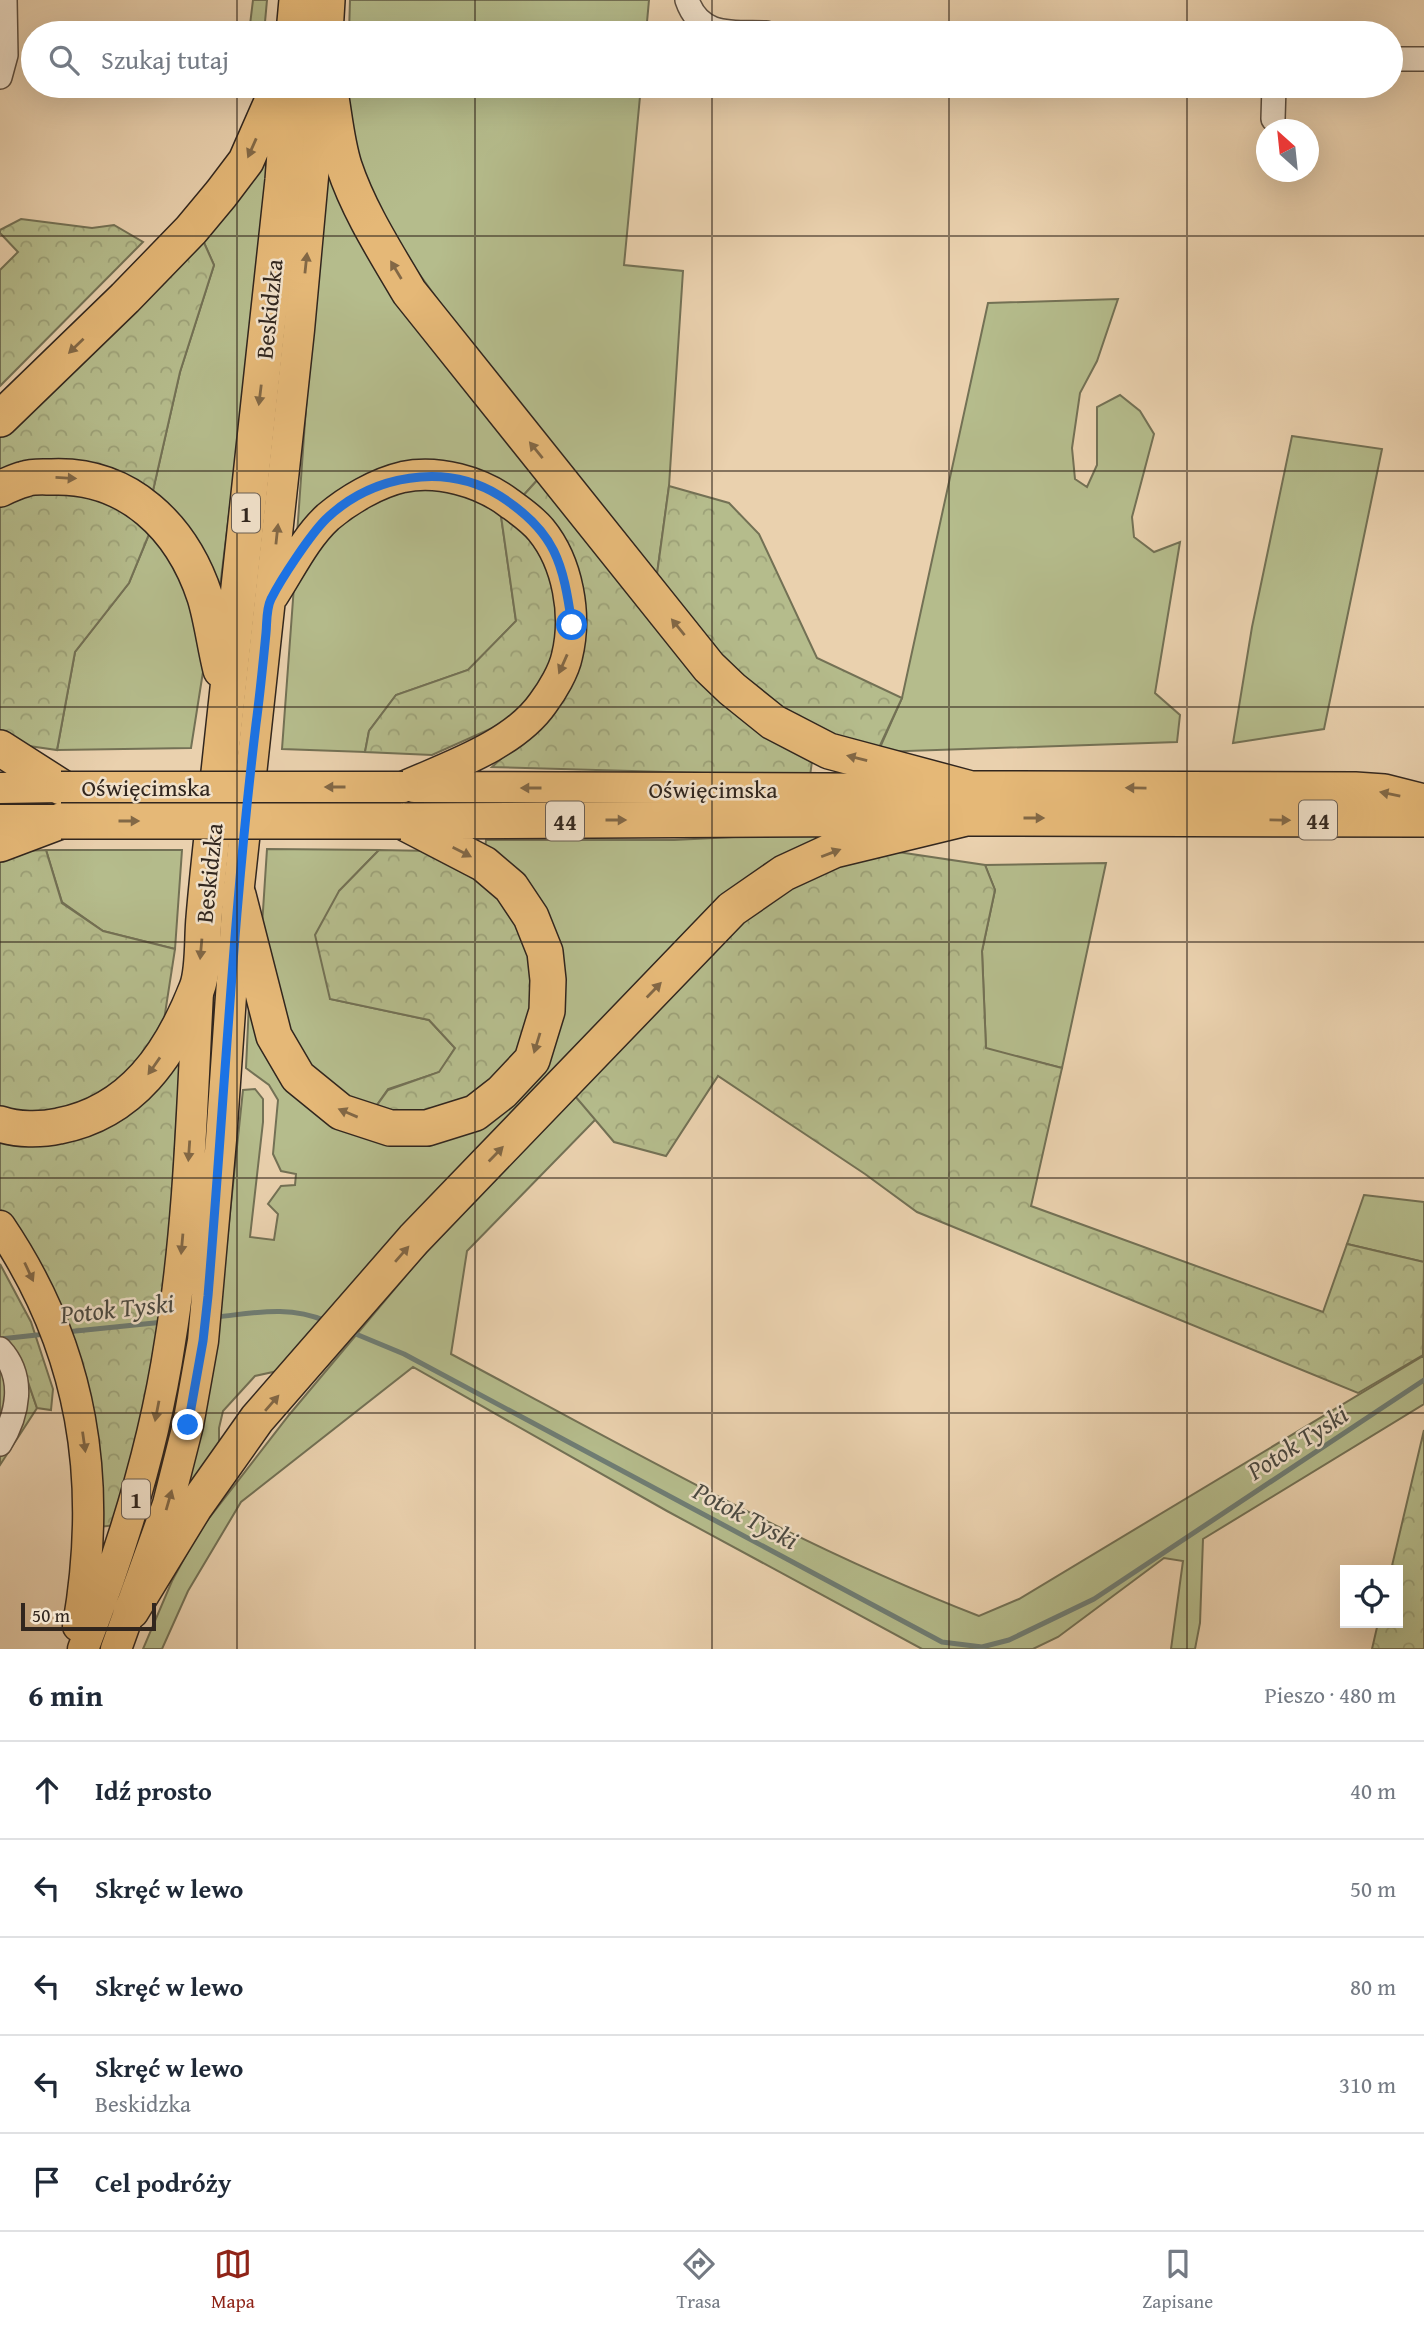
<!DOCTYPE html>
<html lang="pl">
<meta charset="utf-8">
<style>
:root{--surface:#fff;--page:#f2f2f3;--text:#1f2937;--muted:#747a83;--line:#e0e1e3;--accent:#8f2418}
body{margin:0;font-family:"Gentium Book Plus",serif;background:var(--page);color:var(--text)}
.controls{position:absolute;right:21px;bottom:21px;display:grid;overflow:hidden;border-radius:0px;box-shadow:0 7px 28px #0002}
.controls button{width:63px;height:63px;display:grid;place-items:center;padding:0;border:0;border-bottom:2px solid var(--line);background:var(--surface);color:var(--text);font:35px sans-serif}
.compass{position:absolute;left:1256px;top:119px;width:63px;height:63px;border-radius:50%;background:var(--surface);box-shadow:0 7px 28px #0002;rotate:333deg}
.scale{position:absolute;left:21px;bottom:18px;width:135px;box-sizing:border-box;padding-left:7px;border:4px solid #31261e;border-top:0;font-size:19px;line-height:24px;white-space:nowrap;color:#31261e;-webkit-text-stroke:5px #f1e1ca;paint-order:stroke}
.stop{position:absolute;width:21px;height:21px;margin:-16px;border:5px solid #1a73e8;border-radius:50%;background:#fff}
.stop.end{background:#1a73e8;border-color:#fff;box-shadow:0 2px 7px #0008}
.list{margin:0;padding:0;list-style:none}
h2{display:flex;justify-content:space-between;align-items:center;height:91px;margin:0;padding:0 28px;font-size:30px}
h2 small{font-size:23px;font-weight:400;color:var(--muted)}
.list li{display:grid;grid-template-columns:46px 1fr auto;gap:21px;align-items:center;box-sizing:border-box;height:98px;padding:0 28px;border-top:2px solid var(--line)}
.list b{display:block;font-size:26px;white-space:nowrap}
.list p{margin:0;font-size:23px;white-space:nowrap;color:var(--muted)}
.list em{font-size:23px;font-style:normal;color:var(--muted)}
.icon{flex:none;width:38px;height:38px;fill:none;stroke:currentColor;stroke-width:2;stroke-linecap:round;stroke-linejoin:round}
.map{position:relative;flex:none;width:1424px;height:1649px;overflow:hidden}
.search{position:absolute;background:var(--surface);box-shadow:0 7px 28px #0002;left:21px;right:21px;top:21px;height:77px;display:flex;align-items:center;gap:18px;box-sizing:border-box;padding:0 24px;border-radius:38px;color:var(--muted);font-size:26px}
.sheet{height:581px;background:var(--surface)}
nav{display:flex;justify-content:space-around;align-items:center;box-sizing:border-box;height:98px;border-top:2px solid var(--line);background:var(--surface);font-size:19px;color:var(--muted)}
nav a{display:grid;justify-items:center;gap:4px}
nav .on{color:var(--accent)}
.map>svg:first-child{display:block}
</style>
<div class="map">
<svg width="1424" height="1649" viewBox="0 0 1424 1649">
<defs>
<pattern id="forest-crowns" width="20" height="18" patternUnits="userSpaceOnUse" patternTransform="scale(1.75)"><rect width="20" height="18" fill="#b5bc8c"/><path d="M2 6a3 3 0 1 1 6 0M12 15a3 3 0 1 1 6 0" fill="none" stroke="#9ca178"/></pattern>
</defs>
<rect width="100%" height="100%" fill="#ead1ae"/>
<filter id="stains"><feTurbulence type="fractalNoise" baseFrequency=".00286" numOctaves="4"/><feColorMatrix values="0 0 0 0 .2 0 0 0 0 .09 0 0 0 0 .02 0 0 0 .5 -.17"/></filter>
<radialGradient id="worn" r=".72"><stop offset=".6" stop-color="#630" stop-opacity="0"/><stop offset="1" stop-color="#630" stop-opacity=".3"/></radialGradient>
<path fill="#b5bc8c" stroke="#737155" stroke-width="2" d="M 253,0 L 267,0 L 264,33 L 249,33 Z
M 350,0 L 649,0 L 646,33 L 349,33 Z
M 347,86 L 641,86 L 624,265 L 683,271 L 669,486 L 657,574 L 473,348 L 393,238 L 362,180 L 346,108 Z
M 275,144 L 219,595 L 152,495 L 180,372 L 214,265 L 201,236 Z
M 327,165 L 541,476 L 521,498 L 472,468 L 421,461 L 297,535 L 316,266 Z
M 1118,299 L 1097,361 L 1080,393 L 1072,448 L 1075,479 L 1087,487 L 1097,465 L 1097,407 L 1120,395 L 1140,411 L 1154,434 L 1132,517 L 1134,537 L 1154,552 L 1180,542 L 1155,693 L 1180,715 L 1177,742 L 878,752 L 902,698 L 988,303 Z
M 1292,436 L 1382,449 L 1324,729 L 1233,743 L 1252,627 Z
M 403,488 L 466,490 L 500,509 L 516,621 L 468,670 L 396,695 L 369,731 L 365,752 L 282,749 L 294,586 L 315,547 L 354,509 Z
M 154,522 L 192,586 L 205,659 L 191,748 L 57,750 L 75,652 L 129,583 Z
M 878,830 L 822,848 L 291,1368 L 255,1376 L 223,1411 L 219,1428 L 219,1449 L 180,1502 L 218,1327 L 243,1090 L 255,1089 L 263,1099 L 263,1122 L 250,1237 L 274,1240 L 278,1214 L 268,1204 L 281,1186 L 295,1185 L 296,1174 L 281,1171 L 273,1154 L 278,1100 L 269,1085 L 246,1068 L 249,1003 L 303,1099 L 456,1132 L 486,840 L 674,840 Z
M 267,849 L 379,850 L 339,891 L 330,999 L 429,1020 L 455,1048 L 440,1072 L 388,1089 L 372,1112 L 343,1102 L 281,1031 L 262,926 Z
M 46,850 L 182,850 L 175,949 L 103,931 L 62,902 Z
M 1106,863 L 1062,1068 L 986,1049 L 982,951 L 995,890 L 985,865 Z
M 575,1096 L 596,1119 L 467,1251 L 451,1354 C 624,1446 796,1545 979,1616 L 1019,1599 L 1423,1356 L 1424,1346 L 1424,1404 L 1203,1539 L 1200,1623 L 1195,1649 L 1171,1649 L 1183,1561 L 1164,1558 L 1058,1637 L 1033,1649 L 922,1649 L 667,1511 L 413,1367 L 241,1502 L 188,1591 L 162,1649 L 143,1649 L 172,1581 L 199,1531 L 289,1415 L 419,1260 Z
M 1364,1195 L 1424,1202 L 1424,1262 L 1347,1244 Z
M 19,1356 L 37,1408 L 0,1465 L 0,1364 Z"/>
<path fill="url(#forest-crowns)" stroke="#737155" stroke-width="2" d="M 21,219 L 92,228 L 114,225 L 143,242 L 0,386 L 0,270 L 18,252 L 0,233 L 0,230 Z
M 201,236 L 214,265 L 180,372 L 152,495 L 0,477 L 0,429 Z
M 541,476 L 813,754 L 810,776 L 492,767 L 524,738 L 581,637 L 521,498 Z
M 86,486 L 154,522 L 129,583 L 75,652 L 57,750 L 22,745 L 0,735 L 0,498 Z
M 669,486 L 729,503 L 759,534 L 817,658 L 902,698 L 877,752 L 832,735 L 768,702 L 720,657 L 657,574 Z
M 500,509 L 538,540 L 564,619 L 551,672 L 519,716 L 432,755 L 365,752 L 369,731 L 396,695 L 468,670 L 516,621 Z
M 871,848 L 985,865 L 995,890 L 982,951 L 986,1048 L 1062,1068 L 1031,1206 L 1323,1312 L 1347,1244 L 1424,1262 L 1423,1355 L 1358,1393 L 917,1212 L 865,1174 L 718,1076 L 666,1156 L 614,1142 L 575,1096 L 737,916 Z
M 46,850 L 62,903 L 103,931 L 175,949 L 162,1033 L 116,1093 L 64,1119 L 0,1114 L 0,852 Z
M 379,850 L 432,851 L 479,870 L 536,954 L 537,1015 L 515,1064 L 475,1097 L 423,1119 L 372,1112 L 388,1090 L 439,1072 L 455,1048 L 429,1020 L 330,999 L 315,935 L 339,891 Z
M 181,1046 L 168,1260 L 142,1434 L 116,1525 L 99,1527 L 94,1433 L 4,1214 L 0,1209 L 0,1130 L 30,1138 Z
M 0,1264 L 31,1322 L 53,1389 L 51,1410 L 37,1408 L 19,1356 L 0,1364 Z
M 1424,1430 L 1424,1649 L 1372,1649 L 1378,1623 L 1398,1623 L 1398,1570 L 1391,1570 Z"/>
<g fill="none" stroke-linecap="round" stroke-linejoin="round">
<path stroke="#6f7d74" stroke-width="5" d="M 216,1317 C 255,1313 288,1305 326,1321
M 66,1332 L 164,1322
M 351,1332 L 404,1354 L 942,1642 L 982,1647 L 1009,1640 L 1094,1599 L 1424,1380
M 0,1339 L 46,1334"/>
<defs>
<path id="minor" d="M 687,0 C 700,38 733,32 766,33
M 1391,59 L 1424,59
M 0,77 L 6,55 L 5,0
M 1273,119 L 1274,86
M 0,1349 C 26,1377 18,1415 0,1444"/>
<path id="major" d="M 273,596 C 290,570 305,538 328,517 C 348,500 377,483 403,477 C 438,470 480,481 509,503 C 520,511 532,519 541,530 C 568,563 577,615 567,656 C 564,671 552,691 543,703 C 514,745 448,767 403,787
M 414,787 L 942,789
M 0,788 L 61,787
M 0,820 L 52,820
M 0,1226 C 84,1350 103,1481 78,1626
M 83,1649 C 122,1550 154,1448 170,1342 C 189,1227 192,1108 198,992
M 116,1649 L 168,1504 L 188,1425 L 203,1341 L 221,1140 L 238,895 L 299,330 L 321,90"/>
<path id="highway" d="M 294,33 L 297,0
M 325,33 L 327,0
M 329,86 C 334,112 336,141 344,166 C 359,211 385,251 409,292 L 709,667 L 732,689 L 773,722 L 829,751 L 971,789 L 1355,790 L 1384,792 L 1424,802
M 0,419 L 125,298 L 191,230 L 221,194 L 246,161 L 279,86
M 0,489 C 8,485 17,481 25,479 C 33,476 43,477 52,477 C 128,474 182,527 205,597 C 212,620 215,646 221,670
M 0,748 L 61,787
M 401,821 L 966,818 L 1424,819
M 0,844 L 61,821
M 238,895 L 274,1036 L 298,1077 L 341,1112 L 390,1128 L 427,1128 L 475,1113 L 502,1092 L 532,1060 L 547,1011 L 548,980 L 545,952 L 531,917 L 511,887 L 484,864 L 407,824
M 0,1124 C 17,1130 41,1130 59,1126 C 132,1112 171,1054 197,988 C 204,970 202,938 204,918 C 208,869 214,821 219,772 C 240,575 262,378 283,180 L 290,86
M 131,1611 L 194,1508 L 257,1419 L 414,1239 L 732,909 L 784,873 L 834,850 L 966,818"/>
</defs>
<use href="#minor" stroke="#5f5142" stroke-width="26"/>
<use href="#major" stroke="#31261e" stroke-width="33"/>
<use href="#highway" stroke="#31261e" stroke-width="38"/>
<use href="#minor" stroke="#f1e1ca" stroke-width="23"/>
<use href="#major" stroke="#e5b877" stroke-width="30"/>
<use href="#highway" stroke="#e5b877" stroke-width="35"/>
<defs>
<path id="major-bridge" d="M 61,787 L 403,787"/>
<path id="highway-bridge" d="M 61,821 L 401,821"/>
</defs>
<use href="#major-bridge" stroke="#31261e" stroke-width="33" stroke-linecap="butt"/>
<use href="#highway-bridge" stroke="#31261e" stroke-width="38" stroke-linecap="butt"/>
<use href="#major-bridge" stroke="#e5b877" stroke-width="30"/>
<use href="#highway-bridge" stroke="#e5b877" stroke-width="35"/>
</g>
<defs><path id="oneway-solid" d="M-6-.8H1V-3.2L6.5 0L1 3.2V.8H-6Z" transform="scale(1.75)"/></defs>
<g fill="#826846">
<use href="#oneway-solid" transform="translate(252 148) rotate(114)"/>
<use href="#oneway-solid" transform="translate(306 263) rotate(-84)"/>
<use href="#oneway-solid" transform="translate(396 270) rotate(-121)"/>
<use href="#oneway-solid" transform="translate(76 346) rotate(136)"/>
<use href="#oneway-solid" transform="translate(260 395) rotate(97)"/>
<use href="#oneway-solid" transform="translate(536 450) rotate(-129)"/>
<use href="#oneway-solid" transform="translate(66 478) rotate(3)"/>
<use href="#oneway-solid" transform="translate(277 534) rotate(-84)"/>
<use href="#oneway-solid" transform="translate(678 627) rotate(-129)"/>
<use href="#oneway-solid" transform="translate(563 664) rotate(114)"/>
<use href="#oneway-solid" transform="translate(857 758) rotate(-166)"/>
<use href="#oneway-solid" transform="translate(335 787) rotate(180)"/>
<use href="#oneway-solid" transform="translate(531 788) rotate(-180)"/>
<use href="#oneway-solid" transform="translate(1136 788) rotate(-179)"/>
<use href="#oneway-solid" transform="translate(1390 794) rotate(-169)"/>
<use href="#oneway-solid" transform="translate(1034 818)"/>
<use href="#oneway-solid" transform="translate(616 820)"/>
<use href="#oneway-solid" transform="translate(1280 820) rotate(1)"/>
<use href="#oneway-solid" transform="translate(129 821)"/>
<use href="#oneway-solid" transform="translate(462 852) rotate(27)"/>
<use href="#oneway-solid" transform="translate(831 853) rotate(-21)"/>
<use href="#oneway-solid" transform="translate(201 949) rotate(95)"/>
<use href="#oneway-solid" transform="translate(654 990) rotate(-46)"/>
<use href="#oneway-solid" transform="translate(537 1043) rotate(107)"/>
<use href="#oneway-solid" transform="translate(154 1066) rotate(125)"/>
<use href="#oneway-solid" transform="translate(348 1113) rotate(-157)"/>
<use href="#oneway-solid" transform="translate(189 1151) rotate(94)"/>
<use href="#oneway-solid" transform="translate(496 1154) rotate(-46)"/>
<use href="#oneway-solid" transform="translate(182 1244) rotate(95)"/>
<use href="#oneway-solid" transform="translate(402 1254) rotate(-49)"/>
<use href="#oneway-solid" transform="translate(29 1272) rotate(65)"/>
<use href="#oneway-solid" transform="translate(272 1403) rotate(-49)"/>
<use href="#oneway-solid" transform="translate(157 1411) rotate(101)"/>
<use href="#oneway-solid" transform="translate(84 1442) rotate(82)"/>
<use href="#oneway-solid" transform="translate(169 1500) rotate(-74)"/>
</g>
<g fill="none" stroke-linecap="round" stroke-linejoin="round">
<path stroke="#1a73e8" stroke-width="9" d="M 188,1425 L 203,1341 L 208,1296 C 224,1105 233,914 256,724 C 260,694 263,664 266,633 C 267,623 266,609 271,599 C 281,579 310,535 326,519 C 372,475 445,462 500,496 C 556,532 563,563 572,625"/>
</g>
<path fill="none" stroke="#31261e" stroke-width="2" stroke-opacity="0.55" d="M 237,0 L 237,33M 475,0 L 475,33M 712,0 L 712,33M 949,0 L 949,33M 1187,0 L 1187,33M 237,86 L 237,1649M 475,86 L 475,1649M 712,86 L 712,1649M 949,86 L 949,1649M 1187,86 L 1187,1649M 0,236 L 1424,236M 0,471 L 1424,471M 0,707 L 1424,707M 0,942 L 1424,942M 0,1178 L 1424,1178M 0,1413 L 1424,1413"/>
<g text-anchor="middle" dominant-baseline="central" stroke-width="5" stroke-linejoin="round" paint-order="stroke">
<g fill="#f1e1ca" stroke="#6b5e52" stroke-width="2">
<rect x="232" y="493.5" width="28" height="39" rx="5"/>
<rect x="1299" y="800.5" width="38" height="39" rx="5"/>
<rect x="546" y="801.5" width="38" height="39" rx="5"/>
<rect x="122" y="1479.5" width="28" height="39" rx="5"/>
</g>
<g font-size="23" font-weight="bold" fill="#31261e">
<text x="246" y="513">1</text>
<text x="1318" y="820">44</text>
<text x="565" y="821">44</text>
<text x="136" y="1499">1</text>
</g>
<g font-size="24" fill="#31261e" stroke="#f1e1ca">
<text transform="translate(269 309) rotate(-84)">Beskidzka</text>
<text x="146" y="787">Oświęcimska</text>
<text x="713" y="789">Oświęcimska</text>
<text transform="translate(209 873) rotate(-84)">Beskidzka</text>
</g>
<g font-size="26" font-style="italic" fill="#4b4a42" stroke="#f1e1ca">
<text transform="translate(117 1308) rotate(-6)">Potok Tyski</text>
<text transform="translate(1297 1442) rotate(-33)">Potok Tyski</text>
<text transform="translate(746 1515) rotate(28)">Potok Tyski</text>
</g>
</g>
<rect width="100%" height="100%" filter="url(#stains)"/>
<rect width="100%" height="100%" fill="url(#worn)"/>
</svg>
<div class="controls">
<button><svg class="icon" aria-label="locate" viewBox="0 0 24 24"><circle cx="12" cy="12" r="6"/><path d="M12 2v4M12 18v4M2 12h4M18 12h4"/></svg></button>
</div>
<svg class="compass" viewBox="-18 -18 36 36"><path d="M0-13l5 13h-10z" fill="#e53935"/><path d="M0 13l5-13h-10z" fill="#747a83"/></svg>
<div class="scale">50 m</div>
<div class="stop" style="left:572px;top:625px"></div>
<div class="stop end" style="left:188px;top:1425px"></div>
<div class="search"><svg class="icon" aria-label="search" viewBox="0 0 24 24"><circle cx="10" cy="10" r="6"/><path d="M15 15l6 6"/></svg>Szukaj tutaj</div>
</div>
<section class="sheet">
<h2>6 min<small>Pieszo · 480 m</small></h2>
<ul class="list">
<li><svg class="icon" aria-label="ahead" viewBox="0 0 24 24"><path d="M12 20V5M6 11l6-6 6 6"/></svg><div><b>Idź prosto</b></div><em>40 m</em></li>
<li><svg class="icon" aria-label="left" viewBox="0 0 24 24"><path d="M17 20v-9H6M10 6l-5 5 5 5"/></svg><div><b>Skręć w lewo</b></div><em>50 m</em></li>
<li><svg class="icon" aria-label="left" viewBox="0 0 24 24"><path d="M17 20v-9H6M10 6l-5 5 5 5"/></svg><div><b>Skręć w lewo</b></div><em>80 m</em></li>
<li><svg class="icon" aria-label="left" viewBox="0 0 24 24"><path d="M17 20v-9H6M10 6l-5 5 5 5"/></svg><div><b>Skręć w lewo</b><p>Beskidzka</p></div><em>310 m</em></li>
<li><svg class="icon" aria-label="arrive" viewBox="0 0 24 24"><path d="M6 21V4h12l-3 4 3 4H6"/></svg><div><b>Cel podróży</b></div></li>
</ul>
</section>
<nav>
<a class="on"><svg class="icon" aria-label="map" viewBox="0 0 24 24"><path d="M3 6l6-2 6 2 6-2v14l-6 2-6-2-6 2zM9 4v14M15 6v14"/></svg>Mapa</a>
<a><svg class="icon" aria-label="directions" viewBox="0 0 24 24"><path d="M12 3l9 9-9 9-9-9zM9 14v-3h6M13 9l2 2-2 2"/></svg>Trasa</a>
<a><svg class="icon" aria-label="saved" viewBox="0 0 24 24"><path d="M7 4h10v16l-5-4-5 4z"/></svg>Zapisane</a>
</nav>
